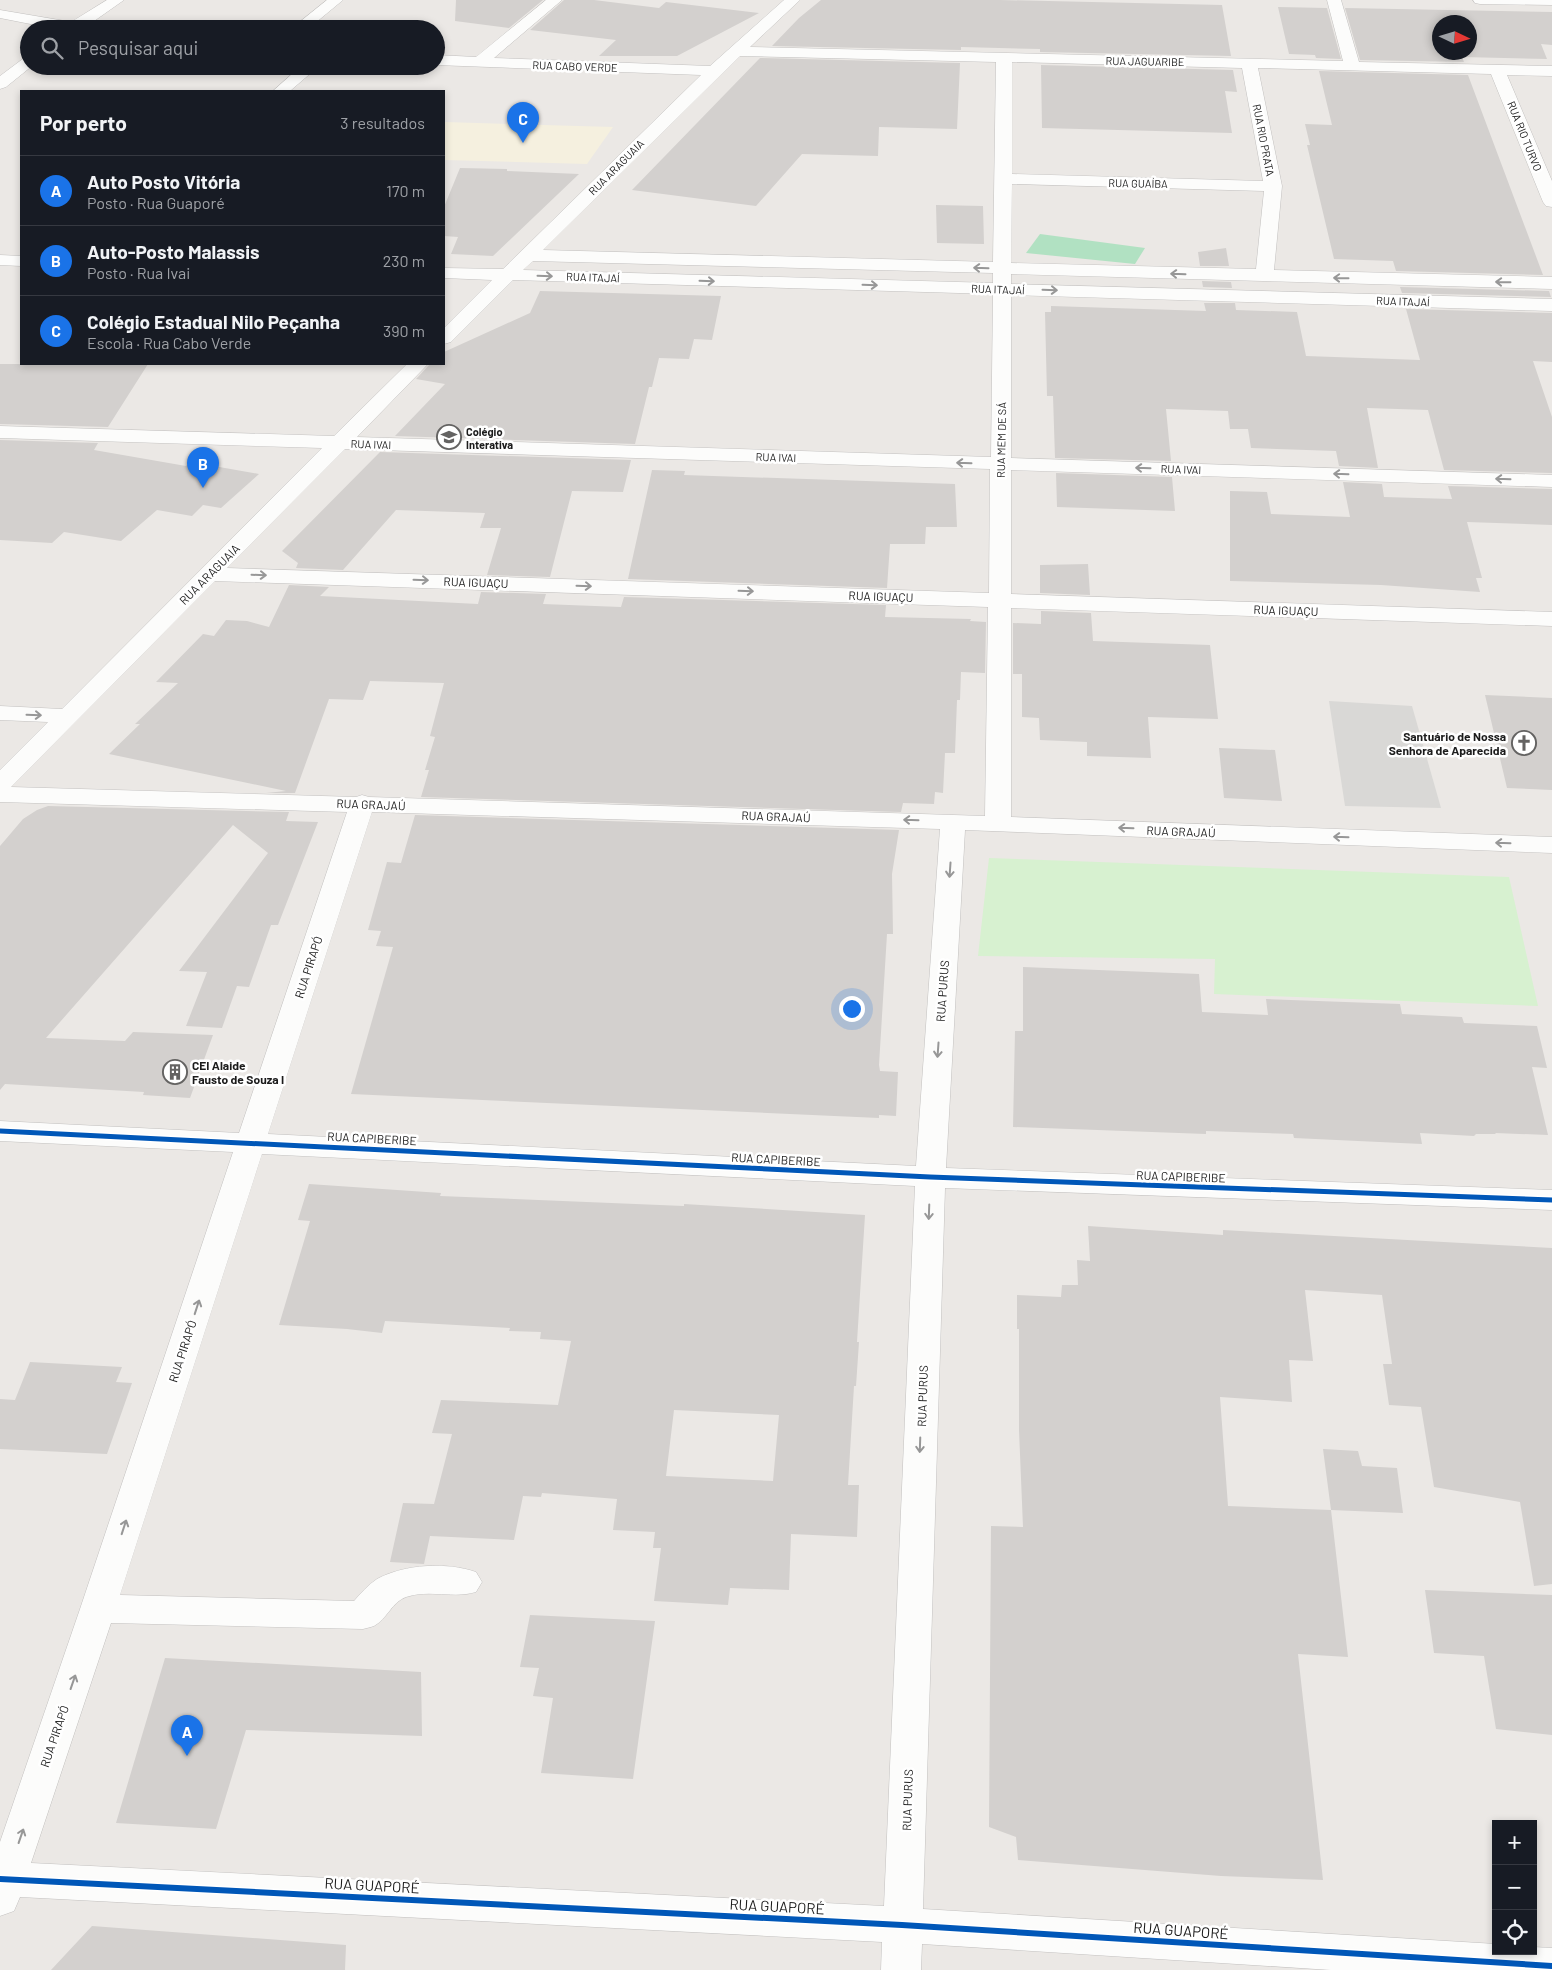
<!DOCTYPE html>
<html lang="pt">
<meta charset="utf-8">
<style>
:root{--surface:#171b24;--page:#242831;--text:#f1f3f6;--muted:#9ea1a6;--line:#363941;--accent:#1a73e8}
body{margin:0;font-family:Barlow,sans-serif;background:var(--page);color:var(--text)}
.controls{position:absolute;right:15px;bottom:15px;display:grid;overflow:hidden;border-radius:0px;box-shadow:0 2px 8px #0003}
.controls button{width:45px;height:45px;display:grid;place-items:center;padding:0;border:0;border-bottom:1px solid var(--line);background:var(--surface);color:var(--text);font:25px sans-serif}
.compass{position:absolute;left:1432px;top:15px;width:45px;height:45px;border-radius:50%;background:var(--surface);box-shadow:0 2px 8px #0003;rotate:94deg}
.you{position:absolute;left:851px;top:1008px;width:18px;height:18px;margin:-12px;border:4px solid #fff;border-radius:50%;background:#1a73e8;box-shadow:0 0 0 8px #1a73e833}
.badge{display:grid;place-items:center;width:32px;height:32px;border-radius:50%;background:var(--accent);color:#fff;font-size:16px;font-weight:700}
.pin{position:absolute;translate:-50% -41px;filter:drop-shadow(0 1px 2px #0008)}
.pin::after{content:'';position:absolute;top:26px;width:18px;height:15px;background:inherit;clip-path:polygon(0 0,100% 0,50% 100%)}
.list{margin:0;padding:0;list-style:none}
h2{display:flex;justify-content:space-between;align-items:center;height:65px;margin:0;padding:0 20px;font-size:21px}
h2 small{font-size:16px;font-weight:400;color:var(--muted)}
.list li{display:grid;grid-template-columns:32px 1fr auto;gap:15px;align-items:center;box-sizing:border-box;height:70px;padding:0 20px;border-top:1px solid var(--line)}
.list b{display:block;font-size:19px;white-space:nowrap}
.list p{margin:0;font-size:16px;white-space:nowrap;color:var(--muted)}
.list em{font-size:16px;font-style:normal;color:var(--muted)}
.icon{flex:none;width:28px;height:28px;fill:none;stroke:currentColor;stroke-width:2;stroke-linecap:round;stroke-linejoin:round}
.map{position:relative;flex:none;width:1552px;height:1970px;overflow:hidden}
.search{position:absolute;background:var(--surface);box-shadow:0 2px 8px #0003;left:20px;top:20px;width:425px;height:55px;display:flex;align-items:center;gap:12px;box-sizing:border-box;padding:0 18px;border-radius:28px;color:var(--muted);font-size:19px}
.panel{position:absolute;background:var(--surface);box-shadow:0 2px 8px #0003;left:20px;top:90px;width:425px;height:275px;border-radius:0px}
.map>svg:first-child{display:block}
</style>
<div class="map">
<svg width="1552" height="1970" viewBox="0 0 1552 1970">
<rect width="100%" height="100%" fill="#ebe8e5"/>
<path fill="#f5f0df" d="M 444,122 L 613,127 L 587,164 L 444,160 Z"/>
<path fill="#d9d8d6" d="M 1329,701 L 1412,706 L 1441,808 L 1345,806 Z"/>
<path fill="#d7f1d0" d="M 989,858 L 1509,877 L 1538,1006 L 1214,994 L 1215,959 L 978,956 Z"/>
<path fill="#b1e1c2" d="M 1040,234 L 1145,248 L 1135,264 L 1026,253 Z"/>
<path fill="#d3d0ce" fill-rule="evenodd" d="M 456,0 L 543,0 L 509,28 L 455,21 Z
M 564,0 L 594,0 L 659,8 L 666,2 L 759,13 L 677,56 L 599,56 L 616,40 L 530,30 Z
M 821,0 L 1000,0 L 1222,5 L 1231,56 L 1040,52 L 1040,49 L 961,47 L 961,50 L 772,46 L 799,18 Z
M 1278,7 L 1327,8 L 1341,59 L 1316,58 L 1315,55 L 1289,54 Z
M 1345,8 L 1552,12 L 1552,45 L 1541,44 L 1547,59 L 1462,57 L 1464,62 L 1360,60 ZM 1440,22 L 1470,22 L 1470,52 L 1440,52 Z
M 760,58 L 960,63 L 957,129 L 879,127 L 878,156 L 802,154 L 756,206 L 632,190 Z
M 1041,65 L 1233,70 L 1237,92 L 1225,91 L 1232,133 L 1042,128 Z
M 1319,71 L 1468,75 L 1543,275 L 1396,271 L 1393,261 L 1334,259 L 1307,145 L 1310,145 L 1305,124 L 1332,125 Z
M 460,168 L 507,169 L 507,171 L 579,174 L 493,256 L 451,254 L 458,237 L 444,236 L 444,207 Z
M 936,205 L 983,206 L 984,244 L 937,243 Z
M 1226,248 L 1229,266 L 1200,266 L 1198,252 Z
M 1202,281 L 1231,282 L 1232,288 L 1203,287 Z
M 1400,287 L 1549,291 L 1551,297 L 1402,293 Z
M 540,291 L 721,296 L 712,340 L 694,339 L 689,359 L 659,358 L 652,387 L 649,387 L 635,444 L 395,436 L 445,384 L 416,379 L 430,364 L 444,364 L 444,352 L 530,313 Z
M 1204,303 L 1235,303 L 1236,310 L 1297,312 L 1306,356 L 1420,360 L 1406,309 L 1552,313 L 1552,362 L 1533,361 L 1552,417 L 1552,473 L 1444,470 L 1428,410 L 1367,408 L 1378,468 L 1339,466 L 1336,451 L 1251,448 L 1248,429 L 1230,429 L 1228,411 L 1166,409 L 1171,461 L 1055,458 L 1053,396 L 1047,396 L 1045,312 L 1051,312 L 1051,306 L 1206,311 Z
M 0,364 L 148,364 L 108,427 L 0,424 Z
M 0,440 L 98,443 L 94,450 L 186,466 L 191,462 L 259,474 L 221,508 L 203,505 L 192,516 L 157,510 L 121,541 L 64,532 L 52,543 L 0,540 Z
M 380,452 L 631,460 L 623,492 L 572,491 L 550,577 L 487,575 L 501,528 L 480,528 L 485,513 L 396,510 L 343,570 L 296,568 L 298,563 L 282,551 Z
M 652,470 L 685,471 L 684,475 L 955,484 L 957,527 L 926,527 L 925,544 L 890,544 L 887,588 L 628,579 Z
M 1056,473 L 1172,477 L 1175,511 L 1057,507 Z
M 1343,482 L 1382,484 L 1384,497 L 1452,499 L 1448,486 L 1552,489 L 1552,525 L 1467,522 L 1482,578 L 1476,578 L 1480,592 L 1381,585 L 1230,581 L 1230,491 L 1267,492 L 1271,514 L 1350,517 Z
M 1088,564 L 1090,595 L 1040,593 L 1040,565 Z
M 289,585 L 329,587 L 320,596 L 478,604 L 481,592 L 546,594 L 543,604 L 621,607 L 624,597 L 886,605 L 885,617 L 971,619 L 970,621 L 986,622 L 985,673 L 961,672 L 960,700 L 957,700 L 955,753 L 945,753 L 943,793 L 935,792 L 934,804 L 903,803 L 901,812 L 421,797 L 429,770 L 425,770 L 435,737 L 430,736 L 444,683 L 370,681 L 363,700 L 329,699 L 295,793 L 266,793 L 286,791 L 109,754 L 140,724 L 135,724 L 178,683 L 156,682 L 203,634 L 214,636 L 226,620 L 247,621 L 269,627 Z
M 1041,611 L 1091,613 L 1093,641 L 1210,645 L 1218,719 L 1148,717 L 1151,758 L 1087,756 L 1087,742 L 1040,740 L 1039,718 L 1022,717 L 1022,674 L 1013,674 L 1013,623 L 1041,624 Z
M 1485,695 L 1552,698 L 1552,790 L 1507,788 Z
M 1219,748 L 1275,750 L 1282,801 L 1224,798 Z
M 48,806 L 289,812 L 286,821 L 318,822 L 278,925 L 271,925 L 249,987 L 237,986 L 222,1028 L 186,1026 L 207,972 L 179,971 L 268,853 L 233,825 L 46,1038 L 125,1041 L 133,1032 L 213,1035 L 190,1098 L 143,1095 L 144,1092 L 5,1084 L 0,1090 L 0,846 L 23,819 L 37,810 Z
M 415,815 L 899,830 L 892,874 L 893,934 L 887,934 L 879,1065 L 880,1071 L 898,1072 L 896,1116 L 879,1115 L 879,1118 L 351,1094 L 393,947 L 376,946 L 381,931 L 368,930 L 387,862 L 401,863 Z
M 1023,967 L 1199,974 L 1202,1012 L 1268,1015 L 1266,999 L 1400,1004 L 1402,1014 L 1462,1017 L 1464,1023 L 1537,1026 L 1547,1068 L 1532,1067 L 1548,1135 L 1495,1133 L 1496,1134 L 1476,1134 L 1474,1136 L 1420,1133 L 1422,1144 L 1294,1138 L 1293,1134 L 1206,1131 L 1206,1134 L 1013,1127 L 1015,1031 L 1023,1031 Z
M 309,1184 L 441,1193 L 440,1196 L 684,1206 L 684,1204 L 865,1215 L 857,1342 L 859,1342 L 856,1386 L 854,1386 L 848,1485 L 859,1485 L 857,1537 L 791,1534 L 789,1590 L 730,1588 L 728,1605 L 654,1601 L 661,1548 L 653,1548 L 655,1532 L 613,1530 L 617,1499 L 542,1493 L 541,1497 L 523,1496 L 514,1540 L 430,1536 L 424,1564 L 390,1562 L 403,1503 L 434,1504 L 452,1434 L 432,1433 L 441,1400 L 558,1405 L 571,1341 L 540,1339 L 541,1332 L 509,1331 L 510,1328 L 385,1321 L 382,1333 L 347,1329 L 279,1325 L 310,1221 L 298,1220 ZM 674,1410 L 779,1415 L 773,1481 L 666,1476 Z
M 1088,1226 L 1223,1235 L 1223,1230 L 1552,1248 L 1552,1584 L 1534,1586 L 1520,1502 L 1434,1487 L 1421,1407 L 1389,1405 L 1383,1364 L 1392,1364 L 1382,1295 L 1305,1290 L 1313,1361 L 1289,1360 L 1292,1402 L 1220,1397 L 1228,1506 L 1331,1510 L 1348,1657 L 1298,1654 L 1323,1880 L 1221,1876 L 1018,1860 L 1016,1837 L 989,1827 L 991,1526 L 1023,1527 L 1019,1430 L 1019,1329 L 1017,1329 L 1017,1295 L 1061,1297 L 1062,1285 L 1078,1285 L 1077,1260 L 1090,1261 Z
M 30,1362 L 122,1367 L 116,1382 L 132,1383 L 107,1454 L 0,1449 L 0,1399 L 15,1400 Z
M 1323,1449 L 1358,1451 L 1362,1466 L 1397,1468 L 1403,1513 L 1331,1510 Z
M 1425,1590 L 1552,1595 L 1552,1735 L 1496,1729 L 1484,1656 L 1434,1653 Z
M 530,1615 L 655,1621 L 633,1779 L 541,1773 L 553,1698 L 533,1696 L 539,1668 L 520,1667 Z
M 165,1658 L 421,1672 L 422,1736 L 246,1730 L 216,1829 L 116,1823 Z
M 92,1926 L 346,1945 L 345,1970 L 51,1970 Z"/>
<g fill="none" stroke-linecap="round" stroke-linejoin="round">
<defs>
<path id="minor" d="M 107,0 L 124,0 L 87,26 L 89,29 L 56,29 L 0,18 L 0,10 L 71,22 Z
M 327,0 L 343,0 L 308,29 L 291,29 Z
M 546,0 L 562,0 L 494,58 L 710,66 L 784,0 L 800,0 L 750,47 L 1343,61 L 1327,0 L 1341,0 L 1359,62 L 1552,66 L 1552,76 L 1507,75 L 1552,181 L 1552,207 L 1546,206 L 1543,202 L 1491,74 L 1258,68 L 1282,186 L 1274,270 L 1552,277 L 1552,289 L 1011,274 L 1011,284 L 1552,299 L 1552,311 L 1011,295 L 1011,458 L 1552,475 L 1552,487 L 1011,470 L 1011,594 L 1552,612 L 1552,626 L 1011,608 L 1011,817 L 1552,837 L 1552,853 L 965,830 L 946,1168 L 1552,1190 L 1552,1210 L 945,1188 L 923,1909 L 1496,1944 L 1496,1951 L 1533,1951 L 1533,1947 L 1552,1948 L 1552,1970 L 1331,1970 L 922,1944 L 921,1970 L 881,1970 L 882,1942 L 20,1897 L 14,1911 L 0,1916 L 0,1842 L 80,1609 L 233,1152 L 0,1141 L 0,1121 L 239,1133 L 347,812 L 0,802 L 0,770 L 48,722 L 0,720 L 0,706 L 62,709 L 322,448 L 0,438 L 0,426 L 334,436 L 407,364 L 428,364 L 357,437 L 991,457 L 993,294 L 513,280 L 451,342 L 444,344 L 444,328 L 492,280 L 444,278 L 444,268 L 503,269 L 701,75 L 436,65 L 436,55 L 476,57 ZM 740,56 L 996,62 L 993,262 L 543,250 ZM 1012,62 L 1242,68 L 1263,181 L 1012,174 ZM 1012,184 L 1264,191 L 1256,269 L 1011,263 ZM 533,261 L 993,273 L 993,283 L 523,270 ZM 345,449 L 990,469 L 989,593 L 227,568 ZM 215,581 L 988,607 L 985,816 L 369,797 L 362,795 L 356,797 L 11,787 ZM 372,812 L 940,829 L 916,1166 L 268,1134 ZM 262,1154 L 915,1186 L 884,1906 L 31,1863 L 111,1623 L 363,1629 C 367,1628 371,1627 374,1626 C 387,1619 392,1602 406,1597 C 429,1589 454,1599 476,1592 L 482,1582 L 476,1572 C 447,1562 405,1564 377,1579 C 368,1585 361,1593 354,1601 L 120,1595 Z
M 1473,0 L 1552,0 L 1552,5 L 1480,4 L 1475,3 Z
M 29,56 L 29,66 L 32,66 L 6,87 L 0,89 L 0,76 L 24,58 Z
M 301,66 L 319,66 L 290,91 L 273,91 Z
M 0,255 L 21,256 L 21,266 L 0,265 Z"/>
</defs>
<use href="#minor" stroke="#c2c0bf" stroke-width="1"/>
<use href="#minor" fill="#fcfcfb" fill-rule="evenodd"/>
<defs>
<path id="cycleway-far1" d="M 0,1131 L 930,1177 L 1552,1200"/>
<path id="cycleway" d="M 0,1879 L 902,1925 L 1552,1966"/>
</defs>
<use href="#cycleway-far1" stroke="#fff" stroke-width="8"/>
<use href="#cycleway" stroke="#fff" stroke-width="9"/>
<use href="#cycleway-far1" stroke="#0057b8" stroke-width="5"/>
<use href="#cycleway" stroke="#0057b8" stroke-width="6"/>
</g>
<defs><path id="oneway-shaft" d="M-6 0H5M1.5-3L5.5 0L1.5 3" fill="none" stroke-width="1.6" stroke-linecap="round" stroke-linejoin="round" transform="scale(1.25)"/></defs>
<g stroke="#979797">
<use href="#oneway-shaft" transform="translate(981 268) rotate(-178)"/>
<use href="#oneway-shaft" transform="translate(1178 274) rotate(-178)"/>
<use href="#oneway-shaft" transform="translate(545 276) rotate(2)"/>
<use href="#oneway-shaft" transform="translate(1341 278) rotate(-179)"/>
<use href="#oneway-shaft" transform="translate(707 281) rotate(2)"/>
<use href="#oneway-shaft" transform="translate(1503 282) rotate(-179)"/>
<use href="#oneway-shaft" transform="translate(870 285) rotate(2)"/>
<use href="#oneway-shaft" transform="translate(1050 290) rotate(2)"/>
<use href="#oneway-shaft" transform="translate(964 463) rotate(-178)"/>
<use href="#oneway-shaft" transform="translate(1143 468) rotate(-178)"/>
<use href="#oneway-shaft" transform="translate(1341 474) rotate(-178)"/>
<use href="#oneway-shaft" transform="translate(1503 479) rotate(-178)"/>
<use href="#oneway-shaft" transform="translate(259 575) rotate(2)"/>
<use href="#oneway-shaft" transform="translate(421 580) rotate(2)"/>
<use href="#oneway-shaft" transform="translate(584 586) rotate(2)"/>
<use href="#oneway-shaft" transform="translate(746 591) rotate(2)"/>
<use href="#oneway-shaft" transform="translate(34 715) rotate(2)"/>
<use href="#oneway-shaft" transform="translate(911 820) rotate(-178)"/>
<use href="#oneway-shaft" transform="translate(1126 828) rotate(-178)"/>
<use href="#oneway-shaft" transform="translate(1341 837) rotate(-178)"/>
<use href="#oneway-shaft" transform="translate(1503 843) rotate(-178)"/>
<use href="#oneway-shaft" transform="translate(950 870) rotate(94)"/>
<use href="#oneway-shaft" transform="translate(938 1050) rotate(94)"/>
<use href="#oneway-shaft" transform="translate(929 1212) rotate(92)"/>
<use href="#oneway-shaft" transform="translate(197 1307) rotate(-72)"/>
<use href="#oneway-shaft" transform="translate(920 1445) rotate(92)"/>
<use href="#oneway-shaft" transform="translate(124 1527) rotate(-72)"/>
<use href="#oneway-shaft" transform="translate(73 1682) rotate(-71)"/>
<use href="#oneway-shaft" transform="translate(21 1836) rotate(-71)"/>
</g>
<defs>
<symbol id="school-ring" viewBox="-11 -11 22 22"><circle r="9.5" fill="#fff" stroke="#646362" stroke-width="1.5"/><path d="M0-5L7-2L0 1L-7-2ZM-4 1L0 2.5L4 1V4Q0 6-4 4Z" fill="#646362"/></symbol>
<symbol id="church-ring" viewBox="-11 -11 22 22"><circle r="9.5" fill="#fff" stroke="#646362" stroke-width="1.5"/><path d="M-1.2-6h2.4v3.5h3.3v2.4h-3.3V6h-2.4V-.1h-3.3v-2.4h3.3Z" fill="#646362"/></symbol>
<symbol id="building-ring" viewBox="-11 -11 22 22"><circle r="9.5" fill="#fff" stroke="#646362" stroke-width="1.5"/><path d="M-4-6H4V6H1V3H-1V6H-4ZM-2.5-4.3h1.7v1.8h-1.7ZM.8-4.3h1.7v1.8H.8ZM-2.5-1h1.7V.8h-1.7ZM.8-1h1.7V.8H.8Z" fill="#646362"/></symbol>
</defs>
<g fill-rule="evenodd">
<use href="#school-ring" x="435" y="423" width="28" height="28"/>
<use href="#church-ring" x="1510" y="729" width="28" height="28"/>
<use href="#building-ring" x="161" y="1058" width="28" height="28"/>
</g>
<g text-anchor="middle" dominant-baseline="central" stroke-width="5" stroke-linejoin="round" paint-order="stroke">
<g font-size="11" fill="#1c1c1c" stroke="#fff">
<text transform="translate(1145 61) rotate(1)">RUA JAGUARIBE</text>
<text transform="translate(575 66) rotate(2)">RUA CABO VERDE</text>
<text transform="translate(1525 136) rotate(68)">RUA RIO TURVO</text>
<text transform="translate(1264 140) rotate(79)">RUA RIO PRATA</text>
<text transform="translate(616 167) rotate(-45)">RUA ARAGUAIA</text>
<text transform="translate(1138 183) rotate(1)">RUA GUAÍBA</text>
<text transform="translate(593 277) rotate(2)">RUA ITAJAÍ</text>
<text transform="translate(998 289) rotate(2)">RUA ITAJAÍ</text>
<text transform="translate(1403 301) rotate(2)">RUA ITAJAÍ</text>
<text transform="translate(1001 440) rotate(-89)">RUA MEM DE SÁ</text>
<text transform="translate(371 444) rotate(2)">RUA IVAI</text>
<text transform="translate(776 457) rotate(2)">RUA IVAI</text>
<text transform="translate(1181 469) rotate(2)">RUA IVAI</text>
</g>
<g font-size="11" font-weight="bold" fill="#1c1c1c" stroke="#fff" text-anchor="start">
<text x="466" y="431">Colégio<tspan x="466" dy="13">Interativa</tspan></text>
</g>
<g font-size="12" fill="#1c1c1c" stroke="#fff">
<text transform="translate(209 574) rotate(-45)">RUA ARAGUAIA</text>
<text transform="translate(476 582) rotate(2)">RUA IGUAÇU</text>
<text transform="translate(881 596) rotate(2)">RUA IGUAÇU</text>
<text transform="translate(1286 610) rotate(2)">RUA IGUAÇU</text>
<text transform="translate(371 804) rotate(2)">RUA GRAJAÚ</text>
<text transform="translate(776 816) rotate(2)">RUA GRAJAÚ</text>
<text transform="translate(1181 831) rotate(2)">RUA GRAJAÚ</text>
<text transform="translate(308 967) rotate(-72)">RUA PIRAPÓ</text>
<text transform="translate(942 991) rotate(-86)">RUA PURUS</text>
<text transform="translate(372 1138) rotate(3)">RUA CAPIBERIBE</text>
<text transform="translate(776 1159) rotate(3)">RUA CAPIBERIBE</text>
<text transform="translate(1181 1176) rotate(2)">RUA CAPIBERIBE</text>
<text transform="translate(182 1351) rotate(-72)">RUA PIRAPÓ</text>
<text transform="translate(922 1396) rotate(-88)">RUA PURUS</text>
<text transform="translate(54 1736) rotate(-71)">RUA PIRAPÓ</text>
<text transform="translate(907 1800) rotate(-88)">RUA PURUS</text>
</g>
<g font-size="12" font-weight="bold" fill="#1c1c1c" stroke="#fff" text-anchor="end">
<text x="1506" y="736">Santuário de Nossa<tspan x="1506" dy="14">Senhora de Aparecida</tspan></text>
<text x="192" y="1065" text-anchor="start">CEI Alaide<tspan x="192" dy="14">Fausto de Souza I</tspan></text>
</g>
<g font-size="15" fill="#1c1c1c" stroke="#fff">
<text transform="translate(372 1885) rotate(3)">RUA GUAPORÉ</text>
<text transform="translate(777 1906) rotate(3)">RUA GUAPORÉ</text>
<text transform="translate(1181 1930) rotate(4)">RUA GUAPORÉ</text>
</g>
</g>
</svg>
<div class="controls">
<button>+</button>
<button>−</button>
<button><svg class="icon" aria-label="locate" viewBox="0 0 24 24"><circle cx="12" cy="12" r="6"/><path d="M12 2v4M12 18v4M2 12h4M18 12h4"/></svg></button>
</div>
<svg class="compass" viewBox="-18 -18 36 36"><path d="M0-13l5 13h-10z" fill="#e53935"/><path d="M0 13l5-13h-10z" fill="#9ea1a6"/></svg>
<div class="you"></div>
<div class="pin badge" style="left:187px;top:1756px">A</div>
<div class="pin badge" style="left:203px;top:488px">B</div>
<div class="pin badge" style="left:523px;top:143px">C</div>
<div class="search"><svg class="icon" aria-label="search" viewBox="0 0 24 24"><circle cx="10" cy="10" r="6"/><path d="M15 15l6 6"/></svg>Pesquisar aqui</div>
<section class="panel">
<h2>Por perto<small>3 resultados</small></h2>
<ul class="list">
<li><span class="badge">A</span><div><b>Auto Posto Vitória</b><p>Posto · Rua Guaporé</p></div><em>170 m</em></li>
<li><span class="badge">B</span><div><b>Auto-Posto Malassis</b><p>Posto · Rua Ivai</p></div><em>230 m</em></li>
<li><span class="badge">C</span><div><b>Colégio Estadual Nilo Peçanha</b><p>Escola · Rua Cabo Verde</p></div><em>390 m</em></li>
</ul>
</section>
</div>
